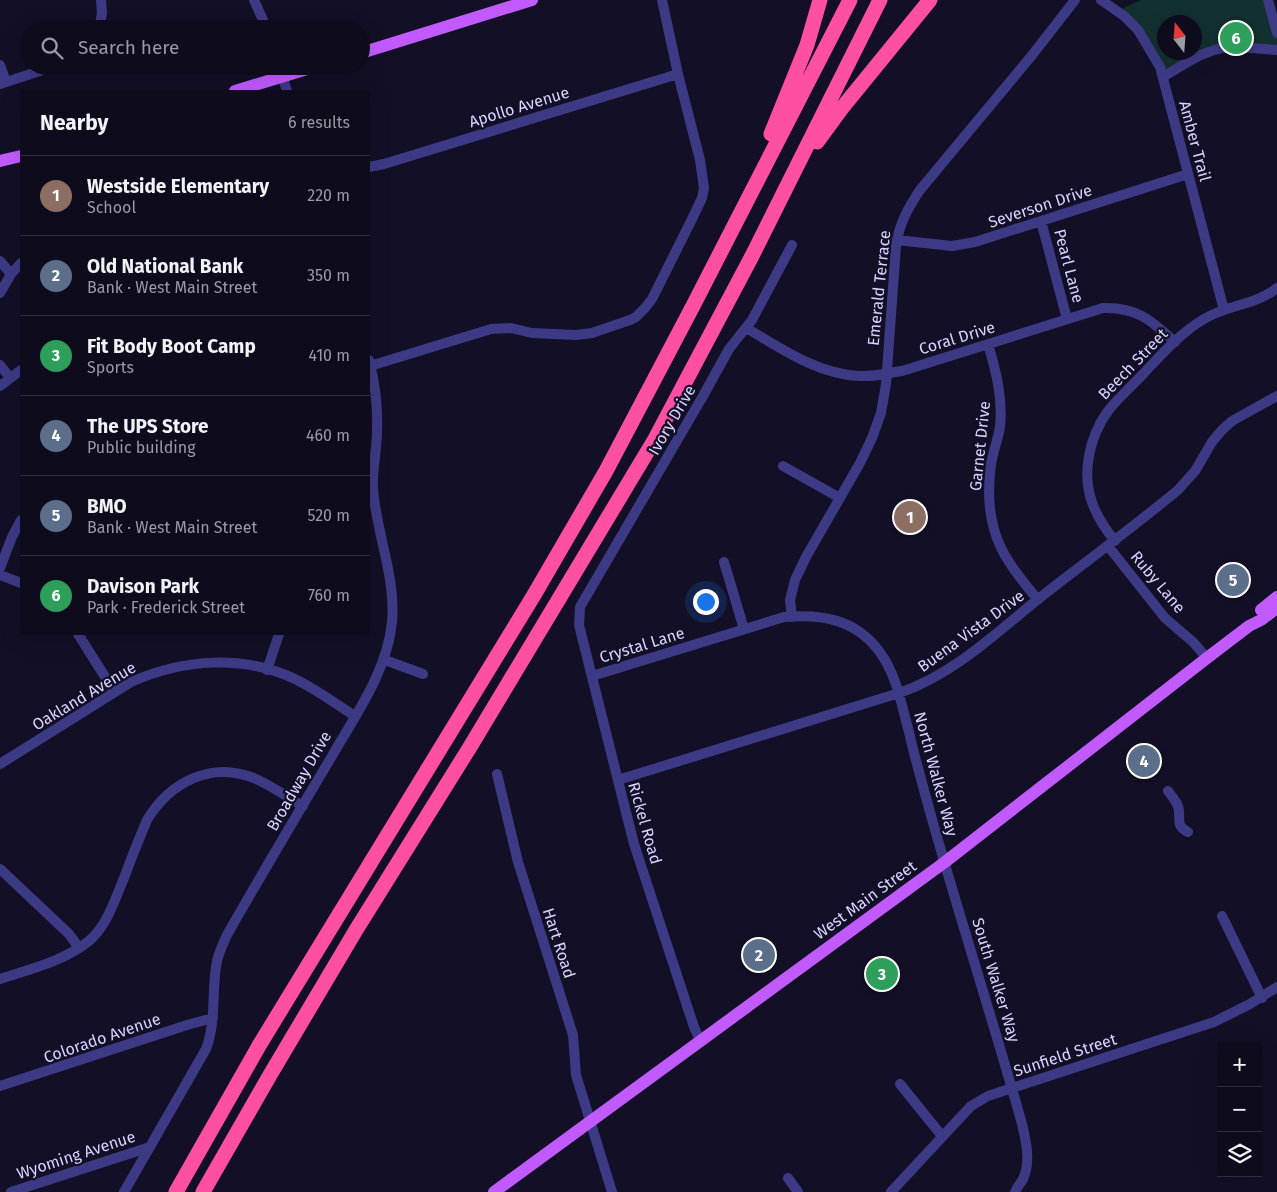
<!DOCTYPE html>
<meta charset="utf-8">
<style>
:root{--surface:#0e0b1c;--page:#171425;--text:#f1f3f6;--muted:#9b9ba3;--line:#2e2b3b;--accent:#00e5ff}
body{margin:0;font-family:"Fira Sans",sans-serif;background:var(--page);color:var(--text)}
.controls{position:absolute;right:15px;bottom:15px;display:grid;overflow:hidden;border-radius:0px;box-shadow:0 5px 20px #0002}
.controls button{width:45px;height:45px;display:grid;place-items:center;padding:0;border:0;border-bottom:1px solid var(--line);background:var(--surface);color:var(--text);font:25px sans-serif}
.compass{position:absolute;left:1157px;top:15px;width:45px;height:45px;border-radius:50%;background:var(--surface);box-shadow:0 5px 20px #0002;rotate:343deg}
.you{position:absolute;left:705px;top:601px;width:18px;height:18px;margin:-12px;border:4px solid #fff;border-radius:50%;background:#1a73e8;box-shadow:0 0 0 8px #1a73e833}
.badge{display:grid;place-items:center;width:32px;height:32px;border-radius:50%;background:var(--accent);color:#fff;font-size:16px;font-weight:700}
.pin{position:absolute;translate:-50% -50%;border:2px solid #fff;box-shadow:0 1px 5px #0006}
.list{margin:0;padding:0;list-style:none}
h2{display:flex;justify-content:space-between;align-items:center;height:65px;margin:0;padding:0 20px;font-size:21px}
h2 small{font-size:16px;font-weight:400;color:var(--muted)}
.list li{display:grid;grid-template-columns:32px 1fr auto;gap:15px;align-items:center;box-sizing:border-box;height:80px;padding:0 20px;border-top:1px solid var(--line)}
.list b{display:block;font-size:19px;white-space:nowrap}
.list p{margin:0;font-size:16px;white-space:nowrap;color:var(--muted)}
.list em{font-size:16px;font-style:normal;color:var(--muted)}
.icon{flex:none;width:28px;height:28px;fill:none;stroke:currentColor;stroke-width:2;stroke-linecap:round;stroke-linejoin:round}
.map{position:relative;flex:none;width:1277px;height:1192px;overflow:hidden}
.search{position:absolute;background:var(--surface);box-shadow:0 5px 20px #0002;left:20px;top:20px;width:350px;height:55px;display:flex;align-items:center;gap:12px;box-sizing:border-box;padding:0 18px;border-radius:28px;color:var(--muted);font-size:19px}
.panel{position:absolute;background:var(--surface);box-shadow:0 5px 20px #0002;left:20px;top:90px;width:350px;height:545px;border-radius:0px}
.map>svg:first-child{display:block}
</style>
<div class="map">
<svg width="1277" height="1192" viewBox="0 0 1277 1192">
<rect width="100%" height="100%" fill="#130f26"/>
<path fill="#12302f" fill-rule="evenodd" d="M 1141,0 L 1268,0 L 1277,33 L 1277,50 L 1220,49 L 1163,77 L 1146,42 L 1117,11 ZM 1164,22 L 1194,22 L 1194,52 L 1164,52 Z"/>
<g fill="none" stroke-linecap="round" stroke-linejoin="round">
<path stroke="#3d3a85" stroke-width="10" d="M 254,0 L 267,29
M 1101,0 L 1124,16 L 1138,30 L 1160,67 L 1224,310
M 1268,0 L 1277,33
M 99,29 L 102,13 L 101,0
M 0,65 L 6,82
M 279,66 L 287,91
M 1163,77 C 1180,67 1198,54 1218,49 C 1237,45 1258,49 1277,50
M 0,84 L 55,66
M 369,167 L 384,164 L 678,74
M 1041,221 L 1067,319
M 897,240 L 952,246 L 975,242 L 1188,174
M 0,261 L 11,274
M 0,293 L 11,274 L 21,263
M 746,328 C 781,348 817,374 859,376 C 874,377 888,373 902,371 L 1103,308 C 1137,307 1151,320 1175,342
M 988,344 C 996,371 1003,398 1000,427 C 998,439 993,452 991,464 C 988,486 988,508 994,529 C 1001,556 1020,578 1038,600
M 0,365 L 10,378
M 370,366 L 491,329 L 511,328 L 532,333 L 576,335 L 592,333 L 630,320 L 636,317 L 645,308 L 652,299 L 691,221 L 702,198 L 704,188 L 700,160 L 678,74 L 662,0
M 0,386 L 21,370
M 783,466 L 840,498
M 1115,541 C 1106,530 1098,518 1093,505 C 1081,475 1089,437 1108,411 C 1118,398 1131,387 1142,375 C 1161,355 1180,333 1204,319 C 1227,305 1256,305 1277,288
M 1108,546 L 1165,618 L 1193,642 L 1207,658
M 724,562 L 744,629
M 0,568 L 12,537 L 21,520
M 0,575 L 21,583
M 792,617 L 790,600 L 795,580 L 806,557 L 860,463 L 872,438 L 881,413 L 886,384 L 896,246 C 899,224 908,208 920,190 L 1033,54 L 1075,0
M 78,634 L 114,691
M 385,660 L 423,674
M 267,670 L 279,634
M 592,676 L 784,617 C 822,614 855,619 879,651 C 897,675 901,704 909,732 C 915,759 923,786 930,812 C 959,916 993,1020 1022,1124 C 1026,1141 1031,1162 1023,1179 C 1021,1183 1017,1187 1015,1192
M 0,764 L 131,682 C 183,659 244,654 297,680 C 317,690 336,704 355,716
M 497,774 L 518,862 L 573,1035 L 576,1075 L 612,1192
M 618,780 L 899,693 C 952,675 994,635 1037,600 C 1084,563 1132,528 1178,490 L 1195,471 L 1212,442 L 1222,430 L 1232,421 L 1277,396
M 1168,791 C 1171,795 1175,800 1177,804 C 1183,815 1173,825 1188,832
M 0,869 L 69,934 L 79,948
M 1222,916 L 1262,998
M 0,979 C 30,969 64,961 89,941 C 107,926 115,899 124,878 C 131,859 139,839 147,820 C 170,782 212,760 256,779 C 272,786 287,797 303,806
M 700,1040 L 694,1027 L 634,844 L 579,625 L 580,607 L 703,396 L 729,349 L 752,320 L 792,245
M 900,1084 L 942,1136
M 0,1086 L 187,1025 L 213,1018
M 788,1178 L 798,1192
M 11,1192 L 150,1147
M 124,1192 L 206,1049 C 217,1020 211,990 217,961 C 219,952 223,944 227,935 C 261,875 297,815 332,756 C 356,714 387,672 392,622 C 396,576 376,533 373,488 C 372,469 377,450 377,431 C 378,407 375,383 369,360
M 891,1192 L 971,1106 L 988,1096 L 1012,1088 L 1214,1022 L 1250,1004 L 1277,987"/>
<path stroke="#c25bff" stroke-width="12" d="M 361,53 L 532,0
M 235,91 L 317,66
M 0,161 L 21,156
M 1261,610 L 1277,597
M 494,1192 L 945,862 L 1207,658 L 1249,626 L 1261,620 L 1277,608"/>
<path stroke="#ff4fa3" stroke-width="15" d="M 771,134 L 807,45 L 820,0
M 817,142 L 842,108 L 930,0
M 176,1192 L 260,1044 L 534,595 L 606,471 L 694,304 L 850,0
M 203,1192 L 270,1075 L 356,930 L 470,747 L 655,439 L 752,256 L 880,0"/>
</g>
<g text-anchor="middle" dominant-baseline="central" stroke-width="4.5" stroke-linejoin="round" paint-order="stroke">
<g font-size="16" fill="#d9d4ff" stroke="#130f26">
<text transform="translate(519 107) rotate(-17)">Apollo Avenue</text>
<text transform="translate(1195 141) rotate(75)">Amber Trail</text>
<text transform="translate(1040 206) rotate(-18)">Severson Drive</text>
<text transform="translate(1069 266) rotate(75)">Pearl Lane</text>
<text transform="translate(879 288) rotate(-84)">Emerald Terrace</text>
<text transform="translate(957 338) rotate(-17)">Coral Drive</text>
<text transform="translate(1133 364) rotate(-46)">Beech Street</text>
<text transform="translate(672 420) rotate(-60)">Ivory Drive</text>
<text transform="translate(980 446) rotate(-84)">Garnet Drive</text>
<text transform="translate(1158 582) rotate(50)">Ruby Lane</text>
<text transform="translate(971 631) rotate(-36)">Buena Vista Drive</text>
<text transform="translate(642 645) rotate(-17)">Crystal Lane</text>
<text transform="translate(84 696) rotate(-31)">Oakland Avenue</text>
<text transform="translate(936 774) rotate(75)">North Walker Way</text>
<text transform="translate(299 781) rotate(-60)">Broadway Drive</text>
<text transform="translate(645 823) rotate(74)">Rickel Road</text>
<text transform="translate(865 900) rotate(-36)">West Main Street</text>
<text transform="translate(559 943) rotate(72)">Hart Road</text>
<text transform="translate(996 980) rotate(73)">South Walker Way</text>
<text transform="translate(102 1038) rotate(-19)">Colorado Avenue</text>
<text transform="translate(1065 1055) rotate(-18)">Sunfield Street</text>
<text transform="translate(76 1155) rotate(-18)">Wyoming Avenue</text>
</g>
</g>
</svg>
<div class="controls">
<button>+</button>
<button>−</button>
<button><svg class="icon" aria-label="layers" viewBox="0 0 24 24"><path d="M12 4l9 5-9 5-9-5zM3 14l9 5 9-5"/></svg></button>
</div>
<svg class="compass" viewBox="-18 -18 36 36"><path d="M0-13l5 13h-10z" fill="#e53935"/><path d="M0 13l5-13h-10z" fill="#9b9ba3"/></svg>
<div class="you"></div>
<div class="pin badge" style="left:910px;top:517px;background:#8d6e63">1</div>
<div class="pin badge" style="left:759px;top:955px;background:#5c6f8a">2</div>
<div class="pin badge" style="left:882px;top:974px;background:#2e9e5b">3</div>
<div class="pin badge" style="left:1144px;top:761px;background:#5c6f8a">4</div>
<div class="pin badge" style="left:1233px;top:580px;background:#5c6f8a">5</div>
<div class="pin badge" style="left:1236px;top:38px;background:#2e9e5b">6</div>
<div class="search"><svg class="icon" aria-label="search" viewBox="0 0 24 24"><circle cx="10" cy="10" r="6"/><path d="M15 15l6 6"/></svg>Search here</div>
<section class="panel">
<h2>Nearby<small>6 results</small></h2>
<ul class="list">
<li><span class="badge" style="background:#8d6e63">1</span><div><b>Westside Elementary</b><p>School</p></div><em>220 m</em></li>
<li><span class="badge" style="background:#5c6f8a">2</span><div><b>Old National Bank</b><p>Bank · West Main Street</p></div><em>350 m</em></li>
<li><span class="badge" style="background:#2e9e5b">3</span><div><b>Fit Body Boot Camp</b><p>Sports</p></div><em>410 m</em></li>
<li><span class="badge" style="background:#5c6f8a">4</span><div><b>The UPS Store</b><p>Public building</p></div><em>460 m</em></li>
<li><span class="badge" style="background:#5c6f8a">5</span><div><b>BMO</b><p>Bank · West Main Street</p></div><em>520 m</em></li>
<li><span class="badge" style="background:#2e9e5b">6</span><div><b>Davison Park</b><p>Park · Frederick Street</p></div><em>760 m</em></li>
</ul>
</section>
</div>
